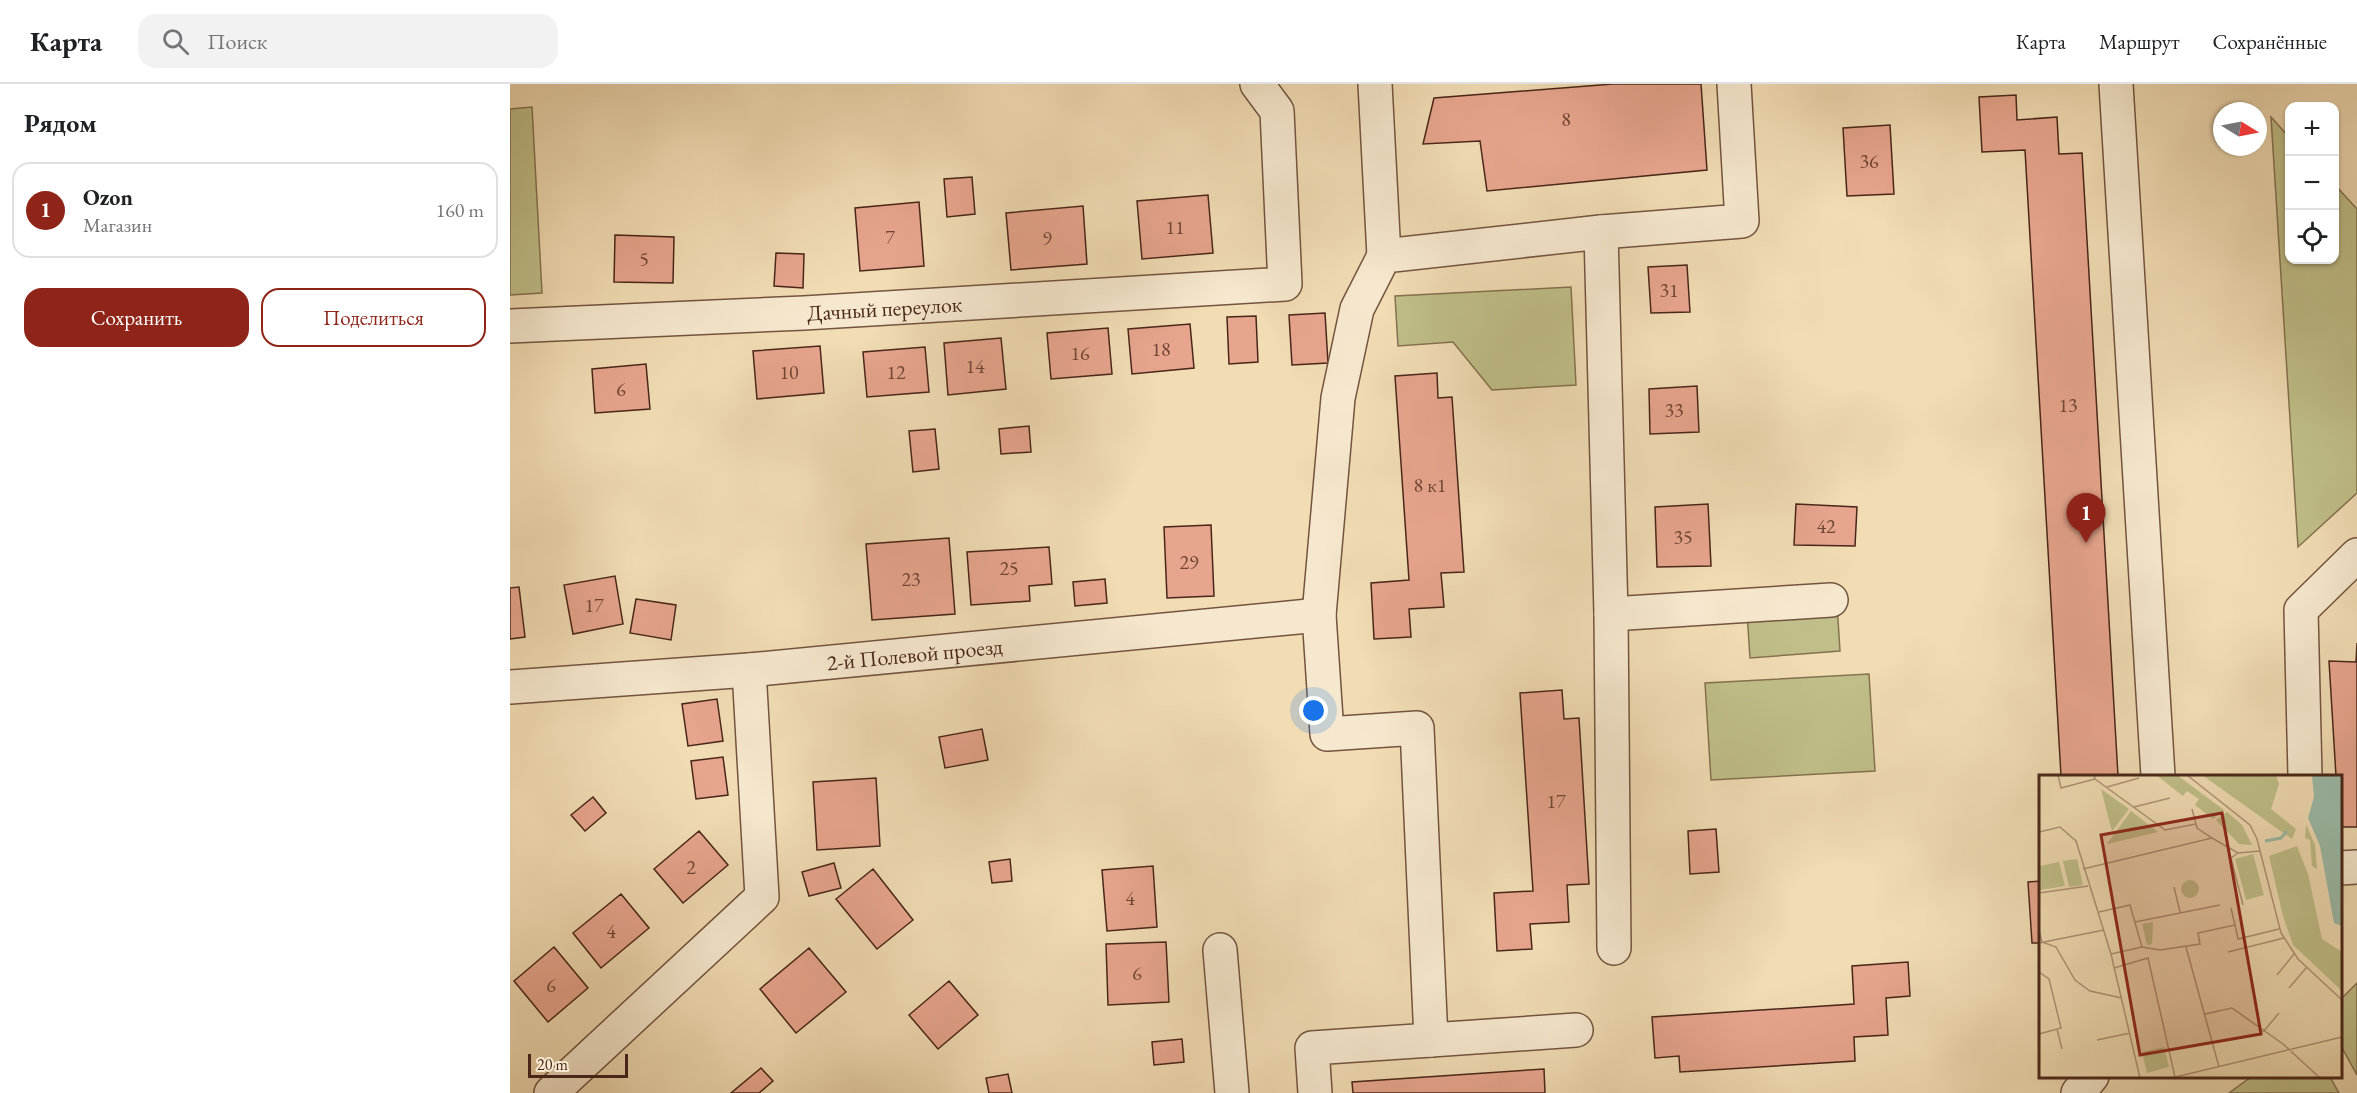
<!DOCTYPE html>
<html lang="ru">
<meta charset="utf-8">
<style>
:root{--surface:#fff;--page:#f2f2f2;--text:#202124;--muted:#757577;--line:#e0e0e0;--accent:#8f2418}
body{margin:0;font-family:"EB Garamond",serif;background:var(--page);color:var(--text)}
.controls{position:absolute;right:18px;top:18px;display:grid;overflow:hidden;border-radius:12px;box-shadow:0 2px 4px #0004}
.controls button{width:54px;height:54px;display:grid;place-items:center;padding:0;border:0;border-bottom:2px solid var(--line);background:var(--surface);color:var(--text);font:30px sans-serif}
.compass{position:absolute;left:1703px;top:18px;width:54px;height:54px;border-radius:50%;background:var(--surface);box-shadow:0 2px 4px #0004;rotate:100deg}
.scale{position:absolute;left:18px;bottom:15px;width:100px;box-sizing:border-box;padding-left:6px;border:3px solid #492618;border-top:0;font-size:16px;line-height:21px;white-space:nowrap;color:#492618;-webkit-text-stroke:4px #f6e8ce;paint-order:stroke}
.you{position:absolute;left:804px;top:627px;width:21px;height:21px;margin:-15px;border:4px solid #fff;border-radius:50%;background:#1a73e8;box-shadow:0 0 0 9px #1a73e833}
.badge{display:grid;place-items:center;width:39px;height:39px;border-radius:50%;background:var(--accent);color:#fff;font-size:20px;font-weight:700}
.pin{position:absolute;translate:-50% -50px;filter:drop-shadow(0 2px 3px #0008)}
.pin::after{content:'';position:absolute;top:32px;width:21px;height:18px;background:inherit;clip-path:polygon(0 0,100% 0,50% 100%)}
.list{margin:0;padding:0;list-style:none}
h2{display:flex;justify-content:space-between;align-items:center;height:78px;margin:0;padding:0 24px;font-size:26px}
h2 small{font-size:20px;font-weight:400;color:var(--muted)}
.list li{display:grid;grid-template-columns:39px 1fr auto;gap:18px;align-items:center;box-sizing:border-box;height:96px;margin:0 12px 12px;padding:0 12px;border:2px solid var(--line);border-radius:18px}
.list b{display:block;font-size:22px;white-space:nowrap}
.list p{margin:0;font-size:20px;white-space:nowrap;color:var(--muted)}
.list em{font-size:20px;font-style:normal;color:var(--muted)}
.actions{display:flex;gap:12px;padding:18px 24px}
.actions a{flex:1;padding:14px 0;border:2px solid var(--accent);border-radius:18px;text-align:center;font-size:21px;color:var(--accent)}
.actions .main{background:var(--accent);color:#fff}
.icon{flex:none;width:33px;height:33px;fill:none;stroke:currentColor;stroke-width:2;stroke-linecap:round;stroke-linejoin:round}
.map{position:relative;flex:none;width:1847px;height:1009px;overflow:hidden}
header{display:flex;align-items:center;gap:36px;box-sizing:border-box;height:84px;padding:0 30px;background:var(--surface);border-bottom:2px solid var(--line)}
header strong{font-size:28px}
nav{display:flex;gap:33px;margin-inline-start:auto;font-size:21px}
.search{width:420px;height:54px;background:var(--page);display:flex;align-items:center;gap:15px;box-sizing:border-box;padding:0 21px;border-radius:18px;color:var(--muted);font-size:22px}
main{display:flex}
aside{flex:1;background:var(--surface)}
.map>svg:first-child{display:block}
</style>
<header>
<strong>Карта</strong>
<div class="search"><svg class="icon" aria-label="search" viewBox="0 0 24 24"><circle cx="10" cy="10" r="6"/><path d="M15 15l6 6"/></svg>Поиск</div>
<nav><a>Карта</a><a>Маршрут</a><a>Сохранённые</a></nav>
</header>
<main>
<aside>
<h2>Рядом<small></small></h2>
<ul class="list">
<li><span class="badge">1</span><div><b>Ozon</b><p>Магазин</p></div><em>160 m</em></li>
</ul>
<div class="actions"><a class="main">Сохранить</a><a>Поделиться</a></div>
</aside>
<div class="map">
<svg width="1847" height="1009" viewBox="0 0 1847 1009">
<rect width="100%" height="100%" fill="#f1dcb4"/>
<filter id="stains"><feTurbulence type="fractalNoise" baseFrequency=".00333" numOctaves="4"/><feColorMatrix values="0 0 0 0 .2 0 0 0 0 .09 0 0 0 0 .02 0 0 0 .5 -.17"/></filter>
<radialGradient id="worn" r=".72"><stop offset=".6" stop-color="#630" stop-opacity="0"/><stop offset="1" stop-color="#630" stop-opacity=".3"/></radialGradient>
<path fill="#c0bf89" stroke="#847250" stroke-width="1.5" d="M 22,23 L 32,209 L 0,211 L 0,25 Z
M 1761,33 L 1779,53 L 1780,176 L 1824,176 L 1825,101 L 1847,125 L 1847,409 L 1788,463 Z
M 1061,203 L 1066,301 L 982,306 L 943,258 L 888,262 L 885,212 Z
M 1327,520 L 1330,567 L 1240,574 L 1237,528 Z
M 1359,590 L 1365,687 L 1201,696 L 1195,599 Z
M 1847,899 L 1847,991 L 1831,962 L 1831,915 Z
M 1741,993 L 1820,993 L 1829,1009 L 1719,1009 Z"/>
<path fill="#e7a58d" stroke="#492618" stroke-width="1.5" d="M 1103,0 L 1191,0 L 1197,86 L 977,107 L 970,57 L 913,60 L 924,14 Z
M 1506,11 L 1507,36 L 1547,33 L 1549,70 L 1572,69 L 1608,692 L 1551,692 L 1515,66 L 1472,68 L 1469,13 Z
M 1380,41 L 1384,110 L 1337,112 L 1333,44 Z
M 462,93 L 465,130 L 437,133 L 434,95 Z
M 698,111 L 703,169 L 632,175 L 627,117 Z
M 409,118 L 414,182 L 350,187 L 345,124 Z
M 573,122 L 577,180 L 501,186 L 496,129 Z
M 105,151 L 164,153 L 163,199 L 104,198 Z
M 266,169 L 294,170 L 293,204 L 264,202 Z
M 1177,181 L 1180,228 L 1141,229 L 1138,183 Z
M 815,229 L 818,279 L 782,281 L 779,231 Z
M 746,232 L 748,278 L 719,280 L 717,233 Z
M 680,240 L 684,284 L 622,290 L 618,245 Z
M 598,244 L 602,290 L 541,295 L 537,249 Z
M 491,254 L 496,305 L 438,311 L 434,259 Z
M 310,262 L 314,309 L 247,315 L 243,267 Z
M 415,263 L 419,308 L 357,313 L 353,268 Z
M 136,280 L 140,325 L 85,329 L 82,285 Z
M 927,289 L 928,314 L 942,313 L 954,488 L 931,489 L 934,523 L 899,525 L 901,553 L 864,555 L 861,499 L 899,496 L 885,292 Z
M 1187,302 L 1189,348 L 1140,350 L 1139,305 Z
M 519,342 L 521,368 L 491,370 L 489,345 Z
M 425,345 L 429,385 L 403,388 L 399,347 Z
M 1198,420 L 1201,482 L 1147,483 L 1145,423 Z
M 1286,420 L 1347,423 L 1345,462 L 1284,461 Z
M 701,441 L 704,512 L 657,514 L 654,443 Z
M 439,454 L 445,530 L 362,536 L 356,460 Z
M 539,463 L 542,500 L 519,502 L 520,517 L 461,521 L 457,468 Z
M 105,492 L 113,540 L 63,550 L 54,501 Z
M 595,495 L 597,519 L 565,522 L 563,498 Z
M 9,503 L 15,553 L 0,555 L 0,504 Z
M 126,515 L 166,521 L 161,556 L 120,549 Z
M 1847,559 L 1847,743 L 1830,743 L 1830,692 L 1826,692 L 1819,577 L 1846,578 Z
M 1052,606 L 1054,635 L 1069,634 L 1079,800 L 1057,801 L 1059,838 L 1020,840 L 1022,865 L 987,867 L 984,809 L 1023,807 L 1010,609 Z
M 207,615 L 213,657 L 178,662 L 172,620 Z
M 472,645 L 478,676 L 435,684 L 429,653 Z
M 213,673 L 218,711 L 186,715 L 181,677 Z
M 366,694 L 370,762 L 307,766 L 303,698 Z
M 83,713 L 96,729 L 75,747 L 61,731 Z
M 1206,745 L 1209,788 L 1180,790 L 1178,747 Z
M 189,747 L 218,781 L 173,819 L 144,785 Z
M 500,775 L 502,797 L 482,799 L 479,778 Z
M 324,779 L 331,804 L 299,812 L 292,788 Z
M 643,782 L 647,843 L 597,847 L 592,786 Z
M 363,785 L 403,836 L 367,865 L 326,815 Z
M 1530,797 L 1530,859 L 1522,859 L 1518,798 Z
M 111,810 L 139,844 L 91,884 L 63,849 Z
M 656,858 L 659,918 L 598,921 L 596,860 Z
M 44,863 L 78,904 L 38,938 L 4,897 Z
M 299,864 L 336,908 L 286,949 L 250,905 Z
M 1398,878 L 1400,912 L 1376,914 L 1378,951 L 1344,953 L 1345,977 L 1170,988 L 1169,972 L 1145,974 L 1142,933 L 1344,920 L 1342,882 Z
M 439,897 L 468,931 L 428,965 L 399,931 Z
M 672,955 L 674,978 L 644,981 L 642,958 Z
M 251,984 L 263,997 L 249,1009 L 221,1009 Z
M 1034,985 L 1035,1009 L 843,1009 L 842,998 Z
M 498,990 L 502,1009 L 479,1009 L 476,994 Z"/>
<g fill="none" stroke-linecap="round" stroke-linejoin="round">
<defs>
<g id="minor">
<path d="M 865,0 L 874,172"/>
<path d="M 1606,0 L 1648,692"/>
<path d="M 1091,148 L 1101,530 L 1104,864"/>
<path id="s1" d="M 0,242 L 294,229 L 775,200 L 767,27 L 747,0"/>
<path d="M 1101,530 L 1321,516"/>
<path id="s2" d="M 0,603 L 239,586 L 809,531"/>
<path d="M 1795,692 L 1791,526 L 1847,471"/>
<path d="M 1830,784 L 1847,783"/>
<path d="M 710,866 L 722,1009"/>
<path d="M 1066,946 L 921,956 L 907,644 L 817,650 L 809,531 L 828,314 L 847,225 L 874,172 L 1091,148 L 1232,137 L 1224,0"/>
<path d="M 41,1009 L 252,813 L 239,586"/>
<path d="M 805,1009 L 802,964 L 921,956"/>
<path d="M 1568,1009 L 1582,992"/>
</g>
</defs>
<use href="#minor" stroke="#73543f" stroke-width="36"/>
<use href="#minor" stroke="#f6e8ce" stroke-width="33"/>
</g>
<g text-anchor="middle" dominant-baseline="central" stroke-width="6" stroke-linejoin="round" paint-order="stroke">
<g font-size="20" fill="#704635">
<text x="1056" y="35">8</text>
<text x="1359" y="77">36</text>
<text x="665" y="143">11</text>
<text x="380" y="153">7</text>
<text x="537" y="154">9</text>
<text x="134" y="175">5</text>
<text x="1159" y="206">31</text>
<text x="651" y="265">18</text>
<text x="570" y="269">16</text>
<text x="465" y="282">14</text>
<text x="279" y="288">10</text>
<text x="386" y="288">12</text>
<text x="111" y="305">6</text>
<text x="1558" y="321">13</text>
<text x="1164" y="326">33</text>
<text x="920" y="401">8 к1</text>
<text x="1316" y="442">42</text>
<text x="1173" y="453">35</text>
<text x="679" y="478">29</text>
<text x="499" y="484">25</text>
<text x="401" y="495">23</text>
<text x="84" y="521">17</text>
<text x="1046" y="717">17</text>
<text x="181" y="783">2</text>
<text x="620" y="814">4</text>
<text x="101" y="847">4</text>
<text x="627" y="889">6</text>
<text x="41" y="901">6</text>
</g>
<g font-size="22" fill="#492618" stroke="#f6e8ce">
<text stroke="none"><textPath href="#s1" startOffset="375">Дачный переулок</textPath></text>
<text stroke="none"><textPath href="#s2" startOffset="406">2-й Полевой проезд</textPath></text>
</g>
</g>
<g transform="translate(1529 691)">
<rect width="303" height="303" fill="#f1dcb4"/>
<path d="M 117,0 L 138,0 L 185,35 L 174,44 L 156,30 L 160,24 L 148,16 L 144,21 ZM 163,0 L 237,0 L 240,9 L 232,34 L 257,54 L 253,64 ZM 62,14 L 90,34 L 73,56 ZM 92,36 L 119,57 L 68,69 ZM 188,37 L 203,50 L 213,70 L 200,69 L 177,45 ZM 267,49 L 276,70 L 278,94 L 273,91 L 271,65 L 266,63 ZM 258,71 L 269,99 L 283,164 L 303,177 L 303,216 L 254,170 L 244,141 L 230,81 ZM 214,79 L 225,120 L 207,125 L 196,84 ZM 38,84 L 44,110 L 30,112 L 24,86 ZM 20,87 L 26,111 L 1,115 L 0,91 ZM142 114a9 9 0 1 1 18 0a9 9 0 1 1-18 0ZM 114,147 L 113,169 L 108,170 L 103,149 ZM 125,272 L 130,292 L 108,298 L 103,277 Z" fill="#c0bf89"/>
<path d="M 273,0 L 303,0 L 303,151 L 295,148 L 281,71 L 269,43 L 275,22 Z" fill="#9bbcaa"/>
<path fill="none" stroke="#9bbcaa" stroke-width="3" d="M 226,66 L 242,63 L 248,56"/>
<path fill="none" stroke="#ae9376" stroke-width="1.5" d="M 19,0 L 22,13 L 56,4 L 55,0M 148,0 L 211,50 L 218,64 L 242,158 L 259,184 L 303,225M 56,4 L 126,55 L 157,49M 68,12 L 100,3M 95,32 L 131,23M 153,34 L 158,53 L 173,63 L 199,78 L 221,76M 0,57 L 21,52 L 37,66 L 72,179 L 101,303M 199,78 L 192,83 L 204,130M 44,94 L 173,63M 135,112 L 141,137M 0,118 L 49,111M 60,137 L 91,130 L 103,172 L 121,175 L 161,169 L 159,158 L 196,150 L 192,133M 96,147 L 181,130M 196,150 L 199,164 L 240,154M 0,155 L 3,167 L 17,172 L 36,205 L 51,216 L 83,223M 0,168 L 65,155M 147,172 L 180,292M 189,177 L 245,163M 72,179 L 103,172M 75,193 L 109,183 L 136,302M 0,197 L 10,204 L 22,253 L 0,259M 238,200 L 255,179M 250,213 L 268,192M 166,239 L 193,233 L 244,269 L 281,303M 18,254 L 23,274M 224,257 L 240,238M 58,265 L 91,258M 132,303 L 303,262"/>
<path fill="#8f2418" fill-opacity="0.15" stroke="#8f2418" stroke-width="3" d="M 183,38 L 222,259 L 101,280 L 62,60 Z"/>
<rect width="303" height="303" fill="none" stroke="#492618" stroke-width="3"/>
</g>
<rect width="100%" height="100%" filter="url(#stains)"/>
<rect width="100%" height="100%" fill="url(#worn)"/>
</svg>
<div class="controls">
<button>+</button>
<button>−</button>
<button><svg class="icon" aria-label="locate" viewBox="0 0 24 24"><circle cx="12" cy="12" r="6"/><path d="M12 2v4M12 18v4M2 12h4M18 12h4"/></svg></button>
</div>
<svg class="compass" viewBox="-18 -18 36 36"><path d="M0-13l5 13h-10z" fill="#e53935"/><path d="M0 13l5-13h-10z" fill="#757577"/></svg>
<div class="scale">20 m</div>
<div class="you"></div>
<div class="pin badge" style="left:1576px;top:459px">1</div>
</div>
</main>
